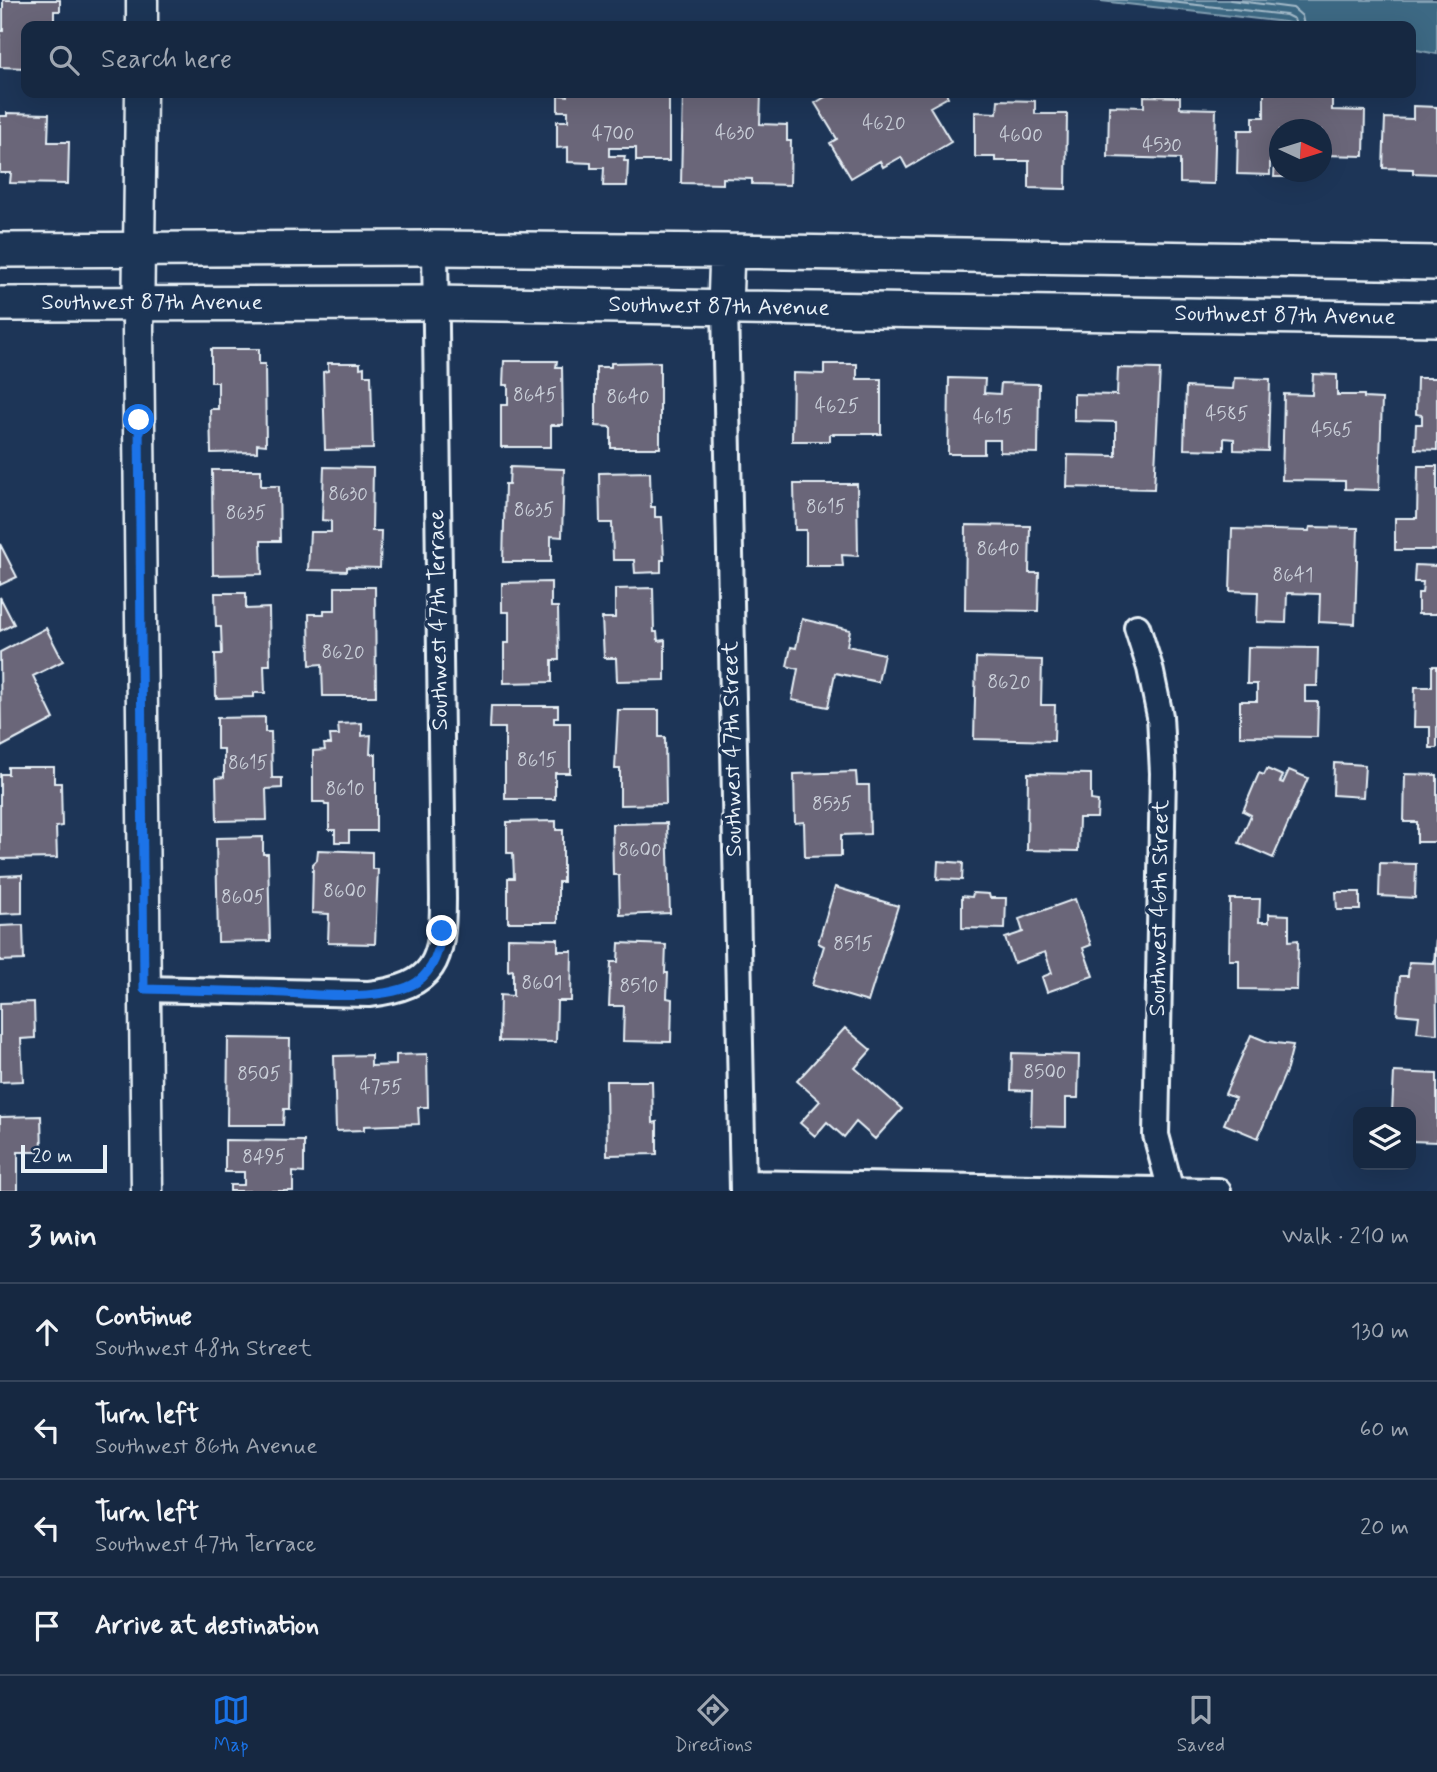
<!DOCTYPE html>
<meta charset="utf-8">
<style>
:root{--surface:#162841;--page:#23344c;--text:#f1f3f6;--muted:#9ea6b1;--line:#35445a;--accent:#1a73e8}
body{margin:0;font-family:Mynerve,sans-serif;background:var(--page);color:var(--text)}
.controls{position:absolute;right:21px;bottom:21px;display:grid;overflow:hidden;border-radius:14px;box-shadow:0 7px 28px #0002}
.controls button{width:63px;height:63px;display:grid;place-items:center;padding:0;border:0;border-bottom:2px solid var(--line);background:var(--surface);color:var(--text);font:35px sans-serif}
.compass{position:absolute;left:1269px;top:119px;width:63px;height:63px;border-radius:50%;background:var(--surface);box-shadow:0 7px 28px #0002;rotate:94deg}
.scale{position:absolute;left:21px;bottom:18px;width:86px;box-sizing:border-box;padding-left:7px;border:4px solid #e8f1f8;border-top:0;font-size:19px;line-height:24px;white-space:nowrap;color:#e8f1f8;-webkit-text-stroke:5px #1d3557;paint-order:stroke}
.stop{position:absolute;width:21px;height:21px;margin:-16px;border:5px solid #1a73e8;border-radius:50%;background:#fff}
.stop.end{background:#1a73e8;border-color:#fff;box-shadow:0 2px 7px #0008}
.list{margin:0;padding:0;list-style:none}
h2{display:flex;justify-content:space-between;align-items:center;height:91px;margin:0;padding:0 28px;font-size:30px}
h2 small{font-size:23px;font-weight:400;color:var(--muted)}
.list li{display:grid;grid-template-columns:46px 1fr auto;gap:21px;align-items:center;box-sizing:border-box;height:98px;padding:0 28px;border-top:2px solid var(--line)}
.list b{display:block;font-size:26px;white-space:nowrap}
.list p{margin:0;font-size:23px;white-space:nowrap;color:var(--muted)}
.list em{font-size:23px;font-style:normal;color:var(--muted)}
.icon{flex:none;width:38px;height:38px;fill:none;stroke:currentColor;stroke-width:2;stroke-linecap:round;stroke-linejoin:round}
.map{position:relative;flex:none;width:1437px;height:1191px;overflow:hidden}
.search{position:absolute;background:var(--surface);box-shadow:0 7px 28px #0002;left:21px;right:21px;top:21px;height:77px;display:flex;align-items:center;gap:18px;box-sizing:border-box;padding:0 24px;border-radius:14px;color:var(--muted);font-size:26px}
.sheet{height:483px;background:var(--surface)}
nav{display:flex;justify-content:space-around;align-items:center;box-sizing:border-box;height:98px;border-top:2px solid var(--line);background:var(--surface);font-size:19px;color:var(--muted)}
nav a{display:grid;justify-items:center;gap:4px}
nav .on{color:var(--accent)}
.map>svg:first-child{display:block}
</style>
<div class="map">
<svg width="1437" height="1191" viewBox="0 0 1437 1191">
<rect width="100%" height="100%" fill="#1d3557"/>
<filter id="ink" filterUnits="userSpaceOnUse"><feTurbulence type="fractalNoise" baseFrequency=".0143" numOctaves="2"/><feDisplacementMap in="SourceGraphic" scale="14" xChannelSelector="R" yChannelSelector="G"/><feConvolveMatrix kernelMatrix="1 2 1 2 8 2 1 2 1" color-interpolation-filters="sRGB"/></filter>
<g filter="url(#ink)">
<path fill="#3e6984" stroke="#829fb2" stroke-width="2" d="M 1092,0 L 1437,0 L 1437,54 L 1411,49 L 1411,26 L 1302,26 L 1285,22 Z"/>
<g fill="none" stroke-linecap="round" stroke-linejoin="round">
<path stroke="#a4bbca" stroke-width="2" d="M 1153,0 L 1286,15 L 1294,19 L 1296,26
M 1230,0 L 1293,8 L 1302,16 L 1304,26"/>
</g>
<path fill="#6b6679" stroke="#e8f1f8" stroke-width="2" d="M 3,0 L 60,0 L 60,11 L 54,11 L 54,26 L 26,26 L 26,68 L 0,67 L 0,31 L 3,31 Z
M 568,93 L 669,93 L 669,161 L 636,161 L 636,148 L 609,148 L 609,156 L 625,156 L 624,161 L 628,161 L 627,186 L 603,186 L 604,168 L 591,168 L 591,163 L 568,162 L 568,147 L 557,148 L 557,121 L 568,121 L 568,111 L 558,111 L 558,95 L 568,96 Z
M 683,93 L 761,93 L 760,124 L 787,125 L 787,141 L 791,141 L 790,185 L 752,184 L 752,179 L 723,178 L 723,184 L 681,183 Z
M 832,93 L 946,93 L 948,97 L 930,107 L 951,142 L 907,168 L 901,157 L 883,167 L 880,161 L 851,178 L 830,143 L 837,139 L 815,103 Z
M 1264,93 L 1332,93 L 1332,110 L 1365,111 L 1364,156 L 1322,155 L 1322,130 L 1280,130 L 1280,172 L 1292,172 L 1292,177 L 1274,177 L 1275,160 L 1270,160 L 1270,175 L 1237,174 L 1238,130 L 1253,130 L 1253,117 L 1264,117 Z
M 1144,96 L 1180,97 L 1180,108 L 1216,109 L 1214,184 L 1180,183 L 1180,159 L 1108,157 L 1109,106 L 1144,107 Z
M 998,100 L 1035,101 L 1035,114 L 1067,114 L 1066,189 L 1029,188 L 1029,161 L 995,161 L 995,157 L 975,157 L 975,112 L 997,113 Z
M 1413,106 L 1437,107 L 1437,174 L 1413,173 L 1413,169 L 1383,168 L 1385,118 L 1413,119 Z
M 7,113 L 49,114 L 48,142 L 69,142 L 68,184 L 10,183 L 11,173 L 0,173 L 0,116 L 7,116 Z
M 211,349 L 259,349 L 259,364 L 265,364 L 266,445 L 257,444 L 257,452 L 211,453 L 210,409 L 218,409 L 218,382 L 211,382 Z
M 504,361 L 557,361 L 556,367 L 562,367 L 563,425 L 551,425 L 551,447 L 501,447 L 501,405 L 508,405 L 508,385 L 503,385 Z
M 660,362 L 660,448 L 611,448 L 611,427 L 596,426 L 596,367 L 611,367 L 611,363 Z
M 328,363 L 360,363 L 360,368 L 364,367 L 364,375 L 371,375 L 373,449 L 325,450 L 323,372 L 328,371 Z
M 824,364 L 857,364 L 857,379 L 881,379 L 881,434 L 830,434 L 830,441 L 792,441 L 793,373 L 824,374 Z
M 1118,368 L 1160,369 L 1154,489 L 1067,487 L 1068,455 L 1116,456 L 1116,422 L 1074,421 L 1074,394 L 1117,395 Z
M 1313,374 L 1337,375 L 1337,395 L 1364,395 L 1364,398 L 1382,399 L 1379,490 L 1345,489 L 1345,481 L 1282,480 L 1284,394 L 1312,395 Z
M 949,378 L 985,379 L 984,393 L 1000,394 L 1001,383 L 1039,384 L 1038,453 L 1000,452 L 1000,440 L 984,440 L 984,454 L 948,454 Z
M 1234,378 L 1270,379 L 1268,451 L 1234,450 L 1234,439 L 1224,438 L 1224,450 L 1184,449 L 1186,387 L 1233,389 Z
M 1417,378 L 1437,378 L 1437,450 L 1415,449 L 1416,424 L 1422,424 L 1422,415 L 1416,414 Z
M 1418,466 L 1437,466 L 1437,550 L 1395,550 L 1395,518 L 1417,518 Z
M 324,467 L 373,468 L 372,531 L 381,531 L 380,568 L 347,567 L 347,571 L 308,570 L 310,532 L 331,532 L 331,521 L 322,520 Z
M 510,467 L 564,469 L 562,537 L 551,536 L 551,562 L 503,562 L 505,484 L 509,484 Z
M 212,470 L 261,470 L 261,486 L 279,486 L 280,541 L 261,541 L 262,574 L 213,575 Z
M 650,472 L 651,507 L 655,507 L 655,517 L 662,517 L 664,560 L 661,560 L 661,572 L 635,573 L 634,560 L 613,560 L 612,523 L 600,523 L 599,473 Z
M 794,484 L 857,484 L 858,556 L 842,555 L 843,566 L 806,566 L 806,530 L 795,530 Z
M 966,525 L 1030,526 L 1029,573 L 1039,573 L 1038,611 L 965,610 Z
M 1310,527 L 1358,528 L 1355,624 L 1319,622 L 1320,594 L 1287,593 L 1286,623 L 1257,622 L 1258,592 L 1230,591 L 1232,529 L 1309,531 Z
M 0,544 L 17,577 L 0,585 Z
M 1415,565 L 1437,566 L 1437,614 L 1418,614 L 1418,593 L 1422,593 L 1423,582 L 1414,582 Z
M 551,582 L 551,607 L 558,607 L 559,660 L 552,660 L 552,682 L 504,683 L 504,643 L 509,643 L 509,612 L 502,612 L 502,583 Z
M 335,587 L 375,587 L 376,696 L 323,696 L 322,664 L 310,665 L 309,614 L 324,614 L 324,610 L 335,610 Z
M 653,588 L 654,632 L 657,632 L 658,641 L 665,640 L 665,680 L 617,681 L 616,658 L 604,658 L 602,618 L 615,618 L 615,589 Z
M 215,593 L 246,593 L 246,609 L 269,608 L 270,665 L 264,665 L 265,693 L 254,693 L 254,697 L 216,698 L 215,654 L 222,654 L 221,627 L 216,627 Z
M 0,597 L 14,624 L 0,631 Z
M 802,619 L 850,630 L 847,646 L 884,654 L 878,682 L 835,673 L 828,707 L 792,700 L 798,669 L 787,666 L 791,647 L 796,648 Z
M 46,628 L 63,661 L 33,676 L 54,719 L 1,747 L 0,652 Z
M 1248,647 L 1318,648 L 1317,686 L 1305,686 L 1305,702 L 1318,702 L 1317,737 L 1240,736 L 1240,701 L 1257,701 L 1257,684 L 1247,684 Z
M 976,658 L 1042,660 L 1041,705 L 1055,705 L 1054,741 L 974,739 Z
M 1432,666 L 1437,666 L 1437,748 L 1430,748 L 1430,727 L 1414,727 L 1415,687 L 1432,687 Z
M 491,706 L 558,706 L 558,718 L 554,718 L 554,723 L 570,723 L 570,773 L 555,773 L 555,799 L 505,799 L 505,728 L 490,728 Z
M 618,710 L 659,710 L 659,737 L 665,737 L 666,804 L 620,805 L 620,769 L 615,769 Z
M 265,717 L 265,732 L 271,732 L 272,778 L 282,778 L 282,788 L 266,789 L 267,820 L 217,821 L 216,778 L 224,777 L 224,749 L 217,749 L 217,718 Z
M 362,723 L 362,736 L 371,735 L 370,754 L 376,754 L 376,831 L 349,831 L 349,842 L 335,842 L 335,830 L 329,830 L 329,805 L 325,805 L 324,802 L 313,802 L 313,751 L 325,750 L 324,744 L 331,744 L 330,735 L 339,735 L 338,724 Z
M 1334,763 L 1365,765 L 1363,797 L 1333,795 Z
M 8,767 L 54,767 L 54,783 L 61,783 L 62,826 L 56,827 L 57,858 L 0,859 L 0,774 L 8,774 Z
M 1267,769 L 1283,776 L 1280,782 L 1283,783 L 1289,770 L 1308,778 L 1273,858 L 1239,843 L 1251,815 L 1243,811 L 1259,773 L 1264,775 Z
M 856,772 L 857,785 L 869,785 L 870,834 L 841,835 L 841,856 L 805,857 L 804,822 L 795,823 L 794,774 Z
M 1028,773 L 1091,774 L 1091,800 L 1098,801 L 1097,818 L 1079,818 L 1078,851 L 1027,850 Z
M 1405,774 L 1437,775 L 1437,842 L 1417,842 L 1417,822 L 1404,822 Z
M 556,821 L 556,830 L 563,830 L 563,882 L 558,882 L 558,922 L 508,922 L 508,878 L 514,878 L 513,853 L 507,853 L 507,822 Z
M 667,823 L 670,913 L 620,915 L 619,875 L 613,875 L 612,824 Z
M 263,837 L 263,854 L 268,854 L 270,941 L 218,942 L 216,838 Z
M 318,850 L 372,852 L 372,869 L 378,869 L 375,944 L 328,943 L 329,914 L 312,913 L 313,864 L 317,860 Z
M 938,861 L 963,863 L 962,880 L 937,879 Z
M 1380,863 L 1416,864 L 1415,898 L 1379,896 Z
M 22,875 L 22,913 L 0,914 L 0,876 Z
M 835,887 L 898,906 L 868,1002 L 812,985 L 824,946 L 818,943 Z
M 1336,892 L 1360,892 L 1360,910 L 1337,910 Z
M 973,893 L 989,894 L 990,898 L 1006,898 L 1005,929 L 962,928 L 962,896 L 972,897 Z
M 1075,899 L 1091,945 L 1083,948 L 1093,976 L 1047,992 L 1042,977 L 1052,973 L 1045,952 L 1014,963 L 1005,938 L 1023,932 L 1019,919 Z
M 1230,899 L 1260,899 L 1259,922 L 1269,922 L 1269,914 L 1289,915 L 1289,941 L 1298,940 L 1297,990 L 1239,989 L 1239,960 L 1229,960 Z
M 23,925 L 24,960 L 0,961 L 0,926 Z
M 1436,937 L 1437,1034 L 1417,1032 L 1419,1016 L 1397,1014 L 1400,976 L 1408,976 L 1409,962 L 1434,963 Z
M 508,938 L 558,939 L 558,951 L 572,951 L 571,1001 L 557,1001 L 556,1042 L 499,1041 L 500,995 L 513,996 L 513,970 L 508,971 Z
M 619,943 L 666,945 L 665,973 L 668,973 L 667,998 L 672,999 L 671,1042 L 623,1041 L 624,1006 L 609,1006 L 611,962 L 618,962 Z
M 34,1002 L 35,1038 L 21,1039 L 23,1081 L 0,1082 L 0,1003 Z
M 845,1028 L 871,1050 L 855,1068 L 902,1109 L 875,1139 L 856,1122 L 844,1137 L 827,1122 L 815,1136 L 800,1123 L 820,1101 L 797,1081 Z
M 1251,1035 L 1268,1042 L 1293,1045 L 1287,1069 L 1258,1138 L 1224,1124 L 1235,1098 L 1225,1094 Z
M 228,1038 L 290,1039 L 289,1109 L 284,1109 L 283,1125 L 227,1125 Z
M 1012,1053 L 1079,1055 L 1078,1098 L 1066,1098 L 1066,1127 L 1031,1126 L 1032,1091 L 1011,1090 Z
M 427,1054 L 428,1107 L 418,1107 L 419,1124 L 364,1126 L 364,1130 L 336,1131 L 334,1056 L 371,1055 L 371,1066 L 396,1065 L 396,1055 Z
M 1394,1072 L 1437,1074 L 1437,1142 L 1411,1141 L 1411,1112 L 1392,1112 Z
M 606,1081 L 652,1081 L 653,1123 L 657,1122 L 657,1154 L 607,1155 Z
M 41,1116 L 42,1152 L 18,1152 L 18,1191 L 0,1191 L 0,1117 Z
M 225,1140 L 304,1141 L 304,1173 L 293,1172 L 293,1191 L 230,1191 L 230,1185 L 244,1185 L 244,1172 L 225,1172 Z"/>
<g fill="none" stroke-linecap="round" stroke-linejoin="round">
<defs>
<path id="minor" d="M 725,307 L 743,1191
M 1137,627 L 1150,668 L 1160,716 L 1163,773 L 1156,1135 L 1171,1191
M 144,989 L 369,994 C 436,986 443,961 443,899 L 435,248
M 743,1183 L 1218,1191"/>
<path id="tertiary" d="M 142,26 L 142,0
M 141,93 L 138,329 L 147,1191"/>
<path id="secondary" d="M 0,250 L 435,248 L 727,251 L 1437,263
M 0,304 L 434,303 L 1437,319
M 725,307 L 727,251"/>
</defs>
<use href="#minor" stroke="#e8f1f8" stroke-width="30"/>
<use href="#tertiary" stroke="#e8f1f8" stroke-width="35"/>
<use href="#secondary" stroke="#e8f1f8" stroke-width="38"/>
<use href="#minor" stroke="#1d3557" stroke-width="24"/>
<use href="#tertiary" stroke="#1d3557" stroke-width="30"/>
<use href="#secondary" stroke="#1d3557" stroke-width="33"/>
</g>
</g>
<g fill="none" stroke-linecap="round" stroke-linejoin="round" filter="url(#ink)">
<path stroke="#1a73e8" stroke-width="9" d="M 139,420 L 144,989 C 185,990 226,991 268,992 C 305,994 386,1003 417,982 C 434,970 439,950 442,931"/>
</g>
<g text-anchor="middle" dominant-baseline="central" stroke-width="7" stroke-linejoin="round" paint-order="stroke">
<g font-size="19" fill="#c9ced8">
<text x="884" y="123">4620</text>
<text x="735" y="133">4630</text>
<text x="613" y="134">4700</text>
<text x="1021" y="135">4600</text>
<text x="1162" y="145">4530</text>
<text x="535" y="395">8645</text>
<text x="628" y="397">8640</text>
<text x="837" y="406">4625</text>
<text x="1227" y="414">4585</text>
<text x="993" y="417">4615</text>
<text x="1332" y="430">4565</text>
<text x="348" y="494">8630</text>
<text x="826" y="507">8615</text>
<text x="534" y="510">8635</text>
<text x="246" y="513">8635</text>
<text x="998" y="549">8640</text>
<text x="1293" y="575">8641</text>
<text x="343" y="652">8620</text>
<text x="1009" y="682">8620</text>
<text x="537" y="760">8615</text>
<text x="248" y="763">8615</text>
<text x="345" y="789">8610</text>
<text x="832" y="804">8535</text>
<text x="640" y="850">8600</text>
<text x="345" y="891">8600</text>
<text x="243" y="897">8605</text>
<text x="853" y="944">8515</text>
<text x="542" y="983">8601</text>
<text x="639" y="986">8510</text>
<text x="1045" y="1072">8500</text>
<text x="259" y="1074">8505</text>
<text x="381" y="1087">4755</text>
<text x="264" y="1157">8495</text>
</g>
<g font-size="23" fill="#e8f1f8" stroke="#1d3557">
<text x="152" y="303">Southwest 87th Avenue</text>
<text transform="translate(719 307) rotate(1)">Southwest 87th Avenue</text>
<text transform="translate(1285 316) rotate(1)">Southwest 87th Avenue</text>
<text transform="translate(439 620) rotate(-91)">Southwest 47th Terrace</text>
<text transform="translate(733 749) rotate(-91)">Southwest 47th Street</text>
<text transform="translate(1160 908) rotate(-89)">Southwest 46th Street</text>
</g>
</g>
</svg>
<div class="controls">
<button><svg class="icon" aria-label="layers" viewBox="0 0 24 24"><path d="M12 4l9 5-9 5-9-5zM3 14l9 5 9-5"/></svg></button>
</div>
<svg class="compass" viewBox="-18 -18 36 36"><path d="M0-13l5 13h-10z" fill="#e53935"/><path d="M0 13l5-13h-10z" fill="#9ea6b1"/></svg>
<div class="scale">20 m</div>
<div class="stop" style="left:139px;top:420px"></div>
<div class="stop end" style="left:442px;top:931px"></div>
<div class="search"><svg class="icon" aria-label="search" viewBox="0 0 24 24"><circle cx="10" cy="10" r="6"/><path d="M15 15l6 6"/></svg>Search here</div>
</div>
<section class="sheet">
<h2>3 min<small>Walk · 210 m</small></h2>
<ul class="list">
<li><svg class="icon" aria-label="ahead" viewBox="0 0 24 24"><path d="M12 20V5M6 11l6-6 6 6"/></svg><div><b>Continue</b><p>Southwest 48th Street</p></div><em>130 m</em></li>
<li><svg class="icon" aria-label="left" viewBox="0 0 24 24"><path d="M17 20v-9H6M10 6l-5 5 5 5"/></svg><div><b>Turn left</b><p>Southwest 86th Avenue</p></div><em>60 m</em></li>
<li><svg class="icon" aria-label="left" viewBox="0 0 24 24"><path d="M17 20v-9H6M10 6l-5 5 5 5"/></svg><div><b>Turn left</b><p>Southwest 47th Terrace</p></div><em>20 m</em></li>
<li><svg class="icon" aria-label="arrive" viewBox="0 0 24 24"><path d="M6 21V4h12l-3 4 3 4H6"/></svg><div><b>Arrive at destination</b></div></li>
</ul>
</section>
<nav>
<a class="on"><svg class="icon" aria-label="map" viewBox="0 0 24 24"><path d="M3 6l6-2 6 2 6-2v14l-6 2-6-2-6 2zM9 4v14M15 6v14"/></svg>Map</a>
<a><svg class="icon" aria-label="directions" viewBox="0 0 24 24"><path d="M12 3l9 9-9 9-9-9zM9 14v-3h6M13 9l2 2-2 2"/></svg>Directions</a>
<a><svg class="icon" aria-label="saved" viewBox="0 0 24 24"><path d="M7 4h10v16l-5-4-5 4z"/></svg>Saved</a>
</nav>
